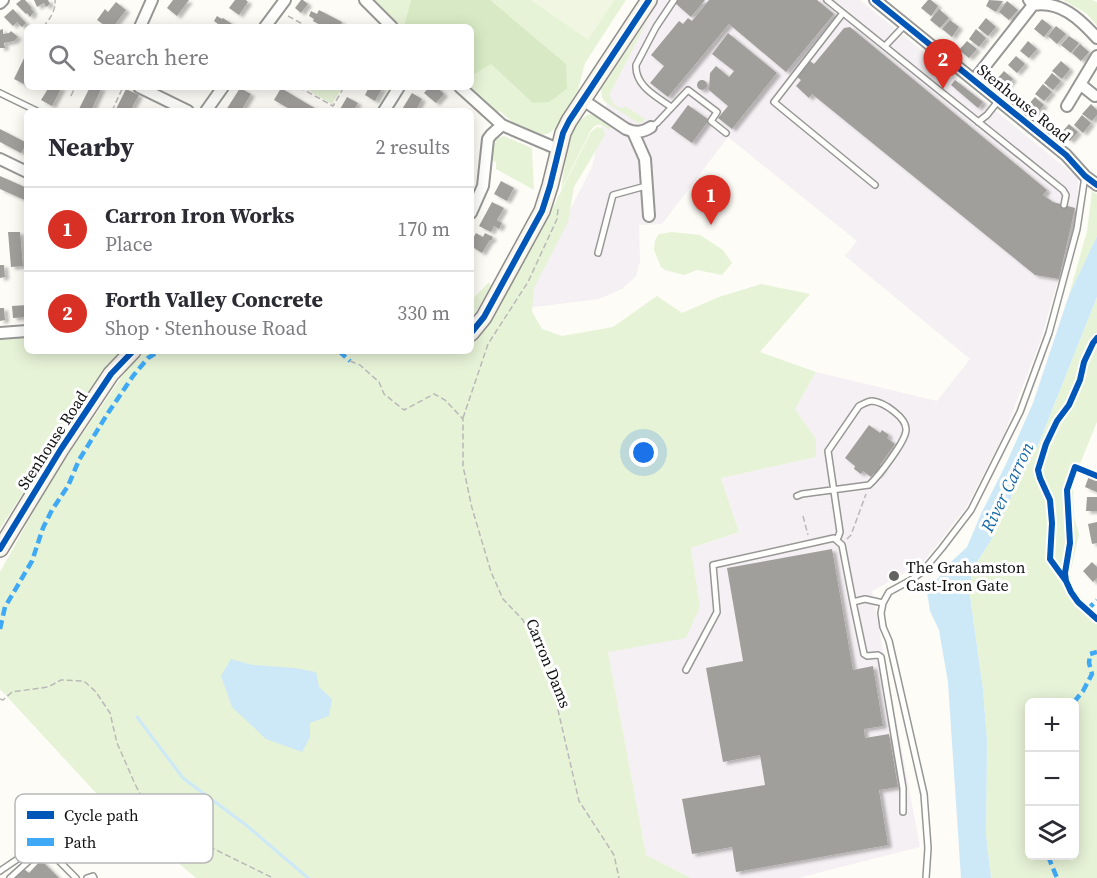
<!DOCTYPE html>
<meta charset="utf-8">
<style>
:root{--surface:#fff;--page:#f2f2f3;--text:#2b2b33;--muted:#7c7c81;--line:#e1e1e2;--accent:#d93025}
body{margin:0;font-family:"Source Serif 4",serif;background:var(--page);color:var(--text)}
.controls{position:absolute;right:18px;bottom:18px;display:grid;overflow:hidden;border-radius:9px;box-shadow:0 3px 15px #0003}
.controls button{width:54px;height:54px;display:grid;place-items:center;padding:0;border:0;border-bottom:2px solid var(--line);background:var(--surface);color:var(--text);font:30px sans-serif}
.you{position:absolute;left:644px;top:453px;width:21px;height:21px;margin:-15px;border:4px solid #fff;border-radius:50%;background:#1a73e8;box-shadow:0 0 0 9px #1a73e833}
.badge{display:grid;place-items:center;width:39px;height:39px;border-radius:50%;background:var(--accent);color:#fff;font-size:20px;font-weight:700}
.pin{position:absolute;translate:-50% -50px;filter:drop-shadow(0 2px 3px #0008)}
.pin::after{content:'';position:absolute;top:32px;width:21px;height:18px;background:inherit;clip-path:polygon(0 0,100% 0,50% 100%)}
.list{margin:0;padding:0;list-style:none}
h2{display:flex;justify-content:space-between;align-items:center;height:78px;margin:0;padding:0 24px;font-size:26px}
h2 small{font-size:20px;font-weight:400;color:var(--muted)}
.list li{display:grid;grid-template-columns:39px 1fr auto;gap:18px;align-items:center;box-sizing:border-box;height:84px;padding:0 24px;border-top:2px solid var(--line)}
.list b{display:block;font-size:22px;white-space:nowrap}
.list p{margin:0;font-size:20px;white-space:nowrap;color:var(--muted)}
.list em{font-size:20px;font-style:normal;color:var(--muted)}
.icon{flex:none;width:33px;height:33px;fill:none;stroke:currentColor;stroke-width:2;stroke-linecap:round;stroke-linejoin:round}
.map{position:relative;flex:none;width:1097px;height:878px;overflow:hidden}
.search{position:absolute;background:var(--surface);box-shadow:0 3px 15px #0003;left:24px;top:24px;width:450px;height:66px;display:flex;align-items:center;gap:15px;box-sizing:border-box;padding:0 21px;border-radius:9px;color:var(--muted);font-size:22px}
.panel{position:absolute;background:var(--surface);box-shadow:0 3px 15px #0003;left:24px;top:108px;width:450px;height:246px;border-radius:9px}
.map>svg:first-child{display:block}
</style>
<div class="map">
<svg width="1097" height="878" viewBox="0 0 1097 878">
<defs>
<filter id="shadow"><feDropShadow dx="4" dy="2.5" stdDeviation="1.5" flood-color="#0004"/></filter>
</defs>
<rect width="100%" height="100%" fill="#fdfcf7"/>
<path fill="#f5f0f3" d="M 658,0 L 860,0 L 1078,178 L 1077,216 L 1040,342 L 1004,434 L 966,508 L 922,564 L 872,591 L 920,847 L 798,878 L 691,878 L 646,855 L 608,652 L 700,607 L 691,548 L 739,532 L 721,478 L 816,457 L 816,439 L 795,409 L 816,372 L 937,401 L 970,359 L 845,256 L 857,241 L 728,137 L 662,224 L 639,225 L 640,262 L 636,276 L 622,289 L 599,299 L 519,309 L 592,167 L 609,94 Z"/>
<path fill="#e7f3d7" fill-rule="evenodd" d="M 373,0 L 626,0 L 585,63 L 578,90 L 555,128 C 548,136 542,136 533,131 L 530,134 L 512,122 L 500,111 L 498,113 L 468,87 L 471,87 L 471,27 L 401,27 Z
M 1063,0 L 1092,0 L 1097,2 L 1097,26 L 1086,13 Z
M 650,16 L 610,93 C 610,101 615,108 623,108 L 625,106 L 645,119 L 643,122 L 638,123 L 604,101 L 602,97 L 601,89 Z
M 303,87 L 342,87 L 332,104 Z
M 590,114 L 597,117 L 611,126 L 608,130 C 603,123 596,123 591,130 L 561,190 C 565,169 567,121 590,114 Z
M 597,127 L 603,128 L 605,135 L 574,187 L 568,222 L 534,288 L 532,312 L 542,329 L 562,336 L 613,327 L 657,296 L 682,313 L 719,297 L 761,284 L 810,294 L 760,352 L 816,372 L 795,409 L 816,439 L 816,457 L 721,478 L 739,532 L 691,548 L 700,607 L 686,638 L 608,652 L 646,855 L 691,878 L 196,878 L 95,792 L 0,689 L 0,572 L 52,478 L 129,366 L 144,351 L 412,351 L 424,354 L 449,354 L 456,351 L 471,351 L 471,343 L 504,298 L 550,213 L 591,132 Z
M 504,136 L 532,148 L 534,190 L 496,169 L 496,162 L 492,160 C 493,150 491,139 504,136 Z
M 1092,191 L 1097,194 L 1097,236 L 1069,295 L 1087,231 Z
M 672,232 L 700,235 L 723,250 L 732,263 L 722,275 L 697,270 L 684,275 L 665,270 L 661,267 L 654,250 L 655,240 L 659,234 Z
M 489,282 L 491,286 L 471,320 L 471,301 Z
M 1097,297 L 1097,422 L 1073,481 L 1074,517 L 1079,534 L 1070,574 L 1073,587 L 1085,602 L 1097,614 L 1097,878 L 991,878 L 986,835 L 987,740 L 983,690 L 969,589 L 973,568 L 993,537 L 1024,469 L 1039,443 ZM 1030,702 L 1074,702 L 1074,856 L 1030,856 Z
M 27,335 L 27,351 L 125,351 L 107,370 L 54,444 L 0,529 L 0,337 Z"/>
<path fill="#d8eac5" d="M 411,0 L 490,0 L 566,64 L 567,89 L 549,102 L 533,103 L 491,64 L 471,76 L 471,27 L 404,27 Z"/>
<path fill="#f0f6e1" d="M 531,0 L 615,0 L 588,40 Z"/>
<path fill="#cde8f7" d="M 1097,236 L 1097,297 L 1039,443 L 1024,469 L 993,537 L 973,568 L 969,589 L 983,690 L 987,740 L 986,835 L 991,878 L 961,878 L 948,682 L 939,630 L 930,611 L 927,592 L 951,562 L 967,547 L 981,514 L 1006,464 L 1033,403 L 1069,295 Z
M 231,659 L 253,665 L 295,668 L 316,672 L 319,687 L 332,699 L 329,716 L 310,723 L 310,737 L 302,752 L 266,739 L 232,707 L 221,676 Z"/>
<g fill="none" stroke-linecap="round" stroke-linejoin="round">
<path stroke="#cde8f7" stroke-width="3" d="M 137,717 L 183,778 L 246,825 L 308,878"/>
</g>
<path fill="#a19f9c" filter="url(#shadow)" d="M 21,0 L 25,0 L 32,8 L 31,9 L 34,12 L 30,17 L 27,13 L 26,14 L 16,4 Z
M 34,0 L 48,0 L 50,4 L 46,7 L 44,3 L 37,7 Z
M 173,0 L 189,0 L 177,16 L 167,8 Z
M 235,0 L 246,0 L 248,2 L 239,15 L 229,8 Z
M 301,0 L 303,0 L 308,4 L 301,13 L 295,8 Z
M 678,0 L 705,0 L 691,17 L 675,3 Z
M 709,0 L 817,0 L 834,14 L 786,72 L 729,24 L 668,97 L 650,83 L 664,66 L 651,55 L 679,21 L 683,24 L 688,18 L 692,21 Z
M 928,0 L 931,0 L 938,6 L 931,16 L 921,8 Z
M 989,0 L 1003,1 L 996,12 L 986,6 Z
M 1007,1 L 1018,10 L 1009,20 L 999,12 Z
M 116,2 L 126,10 L 113,27 L 107,27 L 97,20 L 105,9 L 108,12 Z
M 13,9 L 26,23 L 22,27 L 17,22 L 13,26 L 4,17 Z
M 939,9 L 949,18 L 940,28 L 930,20 Z
M 319,10 L 342,22 L 340,27 L 324,27 L 313,21 L 314,19 L 309,16 L 311,11 L 317,14 Z
M 217,16 L 222,19 L 223,18 L 232,24 L 230,27 L 217,27 L 218,24 L 214,21 Z
M 986,18 L 996,27 L 988,36 L 978,28 Z
M 1042,19 L 1052,27 L 1044,37 L 1034,29 Z
M 950,20 L 959,27 L 952,37 L 942,29 Z
M 1056,26 L 1066,34 L 1057,44 L 1048,36 Z
M 850,27 L 1047,190 L 1043,195 L 1053,202 L 1075,208 L 1059,279 L 1035,275 L 812,94 L 809,98 L 796,86 L 801,80 L 797,77 L 810,61 L 814,64 L 844,28 Z
M 3,29 L 3,34 L 9,33 L 11,31 L 18,37 L 14,41 L 4,43 L 5,48 L 0,48 L 0,30 Z
M 976,29 L 986,38 L 979,47 L 969,39 Z
M 728,33 L 777,73 L 732,129 L 718,118 L 728,106 L 709,90 L 710,73 L 716,66 L 729,77 L 734,71 L 712,54 Z
M 1069,36 L 1079,43 L 1071,53 L 1061,45 Z
M 967,41 L 977,49 L 969,58 L 959,50 Z
M 1028,41 L 1037,49 L 1029,58 L 1020,51 Z
M 1080,44 L 1089,52 L 1081,61 L 1072,53 Z
M 27,52 L 27,77 L 24,84 L 14,79 Z
M 1016,56 L 1025,64 L 1017,73 L 1008,65 Z
M 1061,61 L 1070,69 L 1062,79 L 1052,71 Z
M 1004,71 L 1013,79 L 1005,88 L 996,80 Z
M 1052,73 L 1061,81 L 1053,90 L 1044,83 Z
M697 85a5 5 0 1 1 10 0a5 5 0 1 1-10 0Z
M 955,80 L 983,102 L 978,108 L 951,85 Z
M 1043,84 L 1052,92 L 1044,101 L 1035,94 Z
M 49,87 L 62,87 L 52,106 L 41,100 Z
M 90,87 L 102,87 L 91,111 L 78,111 Z
M 369,87 L 383,87 L 375,101 L 365,95 Z
M 429,87 L 437,87 L 444,94 L 436,103 L 424,93 Z
M 240,88 L 251,94 L 241,111 L 228,111 L 226,110 Z
M 281,88 L 306,103 L 320,111 L 293,111 L 274,100 Z
M 126,89 L 139,95 L 132,107 L 136,109 L 135,111 L 115,111 Z
M 412,93 L 422,99 L 416,110 L 415,111 L 401,111 Z
M 347,97 L 358,103 L 353,111 L 339,111 Z
M 1035,97 L 1044,105 L 1036,114 L 1027,106 Z
M 1091,104 L 1097,110 L 1097,115 L 1092,121 L 1082,114 Z
M 688,105 L 709,120 L 692,143 L 671,128 Z
M 1082,115 L 1091,123 L 1083,133 L 1074,125 Z
M 1069,124 L 1078,132 L 1070,141 L 1061,133 Z
M 0,129 L 27,143 L 21,153 L 0,142 Z
M 0,176 L 27,188 L 27,201 L 0,189 Z
M 501,181 L 514,188 L 507,201 L 494,194 Z
M 492,202 L 504,208 L 497,220 L 502,223 L 499,229 L 494,226 L 491,232 L 479,226 Z
M 8,232 L 20,232 L 23,266 L 11,267 Z
M 476,233 L 483,237 L 485,233 L 493,237 L 491,241 L 490,240 L 482,253 L 471,246 L 471,242 Z
M 0,265 L 4,265 L 5,277 L 0,278 Z
M 27,305 L 27,317 L 13,318 L 12,306 Z
M 0,308 L 4,308 L 5,320 L 0,321 Z
M 869,425 L 880,433 L 882,430 L 889,435 L 887,438 L 895,444 L 880,465 L 883,467 L 877,475 L 874,473 L 871,477 L 863,471 L 861,474 L 854,469 L 855,466 L 845,458 Z
M 1089,476 L 1097,480 L 1097,492 L 1085,487 Z
M 1087,497 L 1097,497 L 1097,511 L 1086,511 Z
M 1097,522 L 1097,543 L 1092,544 L 1088,524 Z
M 832,549 L 853,670 L 873,666 L 883,726 L 864,729 L 865,738 L 889,734 L 898,787 L 879,790 L 888,845 L 736,872 L 732,847 L 692,854 L 682,799 L 765,785 L 760,755 L 723,762 L 706,668 L 743,661 L 727,568 Z
M 1092,562 L 1097,567 L 1097,578 L 1093,582 L 1083,571 Z
M 41,860 L 59,878 L 15,878 L 24,869 L 29,873 Z"/>
<g fill="none" stroke-linecap="round" stroke-linejoin="round">
<defs>
<path id="lane" d="M 827,0 L 1063,190 L 1066,195 L 1064,205
M 843,13 L 774,102 L 875,185
M 885,46 L 905,25
M 0,93 L 37,111
M 671,107 C 656,96 635,86 636,65 L 656,27 L 674,0
M 978,122 L 987,115 L 999,100
M 651,127 L 657,123 L 688,90 L 717,112 L 711,121 L 726,133
M 598,253 L 613,195 L 646,186
M 797,496 L 802,494 L 869,485 C 878,477 906,441 906,430 C 907,418 884,402 872,401 C 868,401 863,404 859,406 L 828,451 L 840,532 L 837,540
M 853,602 L 864,654 L 867,656 L 878,655 L 881,657 L 903,788 L 903,812
M 686,670 L 717,612 L 713,565 L 834,538 L 842,545 L 853,602 L 865,599 L 883,603
M 0,871 L 41,843 L 76,878
M 10,878 L 31,859 L 25,853
M 87,878 L 93,876 L 94,878
M 926,878 L 928,848 L 924,794 L 889,641 L 883,627 L 881,613 L 883,603 L 889,592 L 911,580 L 922,572 L 942,548 L 971,510 L 1020,412 L 1049,333 L 1077,229 L 1085,176"/>
<path id="street" d="M 365,0 L 392,27
M 875,0 L 1066,155 L 1085,176 L 1097,185
M 0,3 L 3,0
M 1033,5 C 1060,0 1080,19 1097,38
M 140,27 L 152,0
M 265,27 L 285,0
M 974,80 L 1033,5 L 1029,0
M 1080,84 L 1095,96
M 139,87 L 188,111
M 460,87 L 502,125 L 558,149
M 583,100 L 626,129 C 635,133 642,133 651,127
M 1067,106 L 1097,56
M 206,111 L 223,87
M 384,111 L 399,87
M 633,132 L 645,159 L 649,216
M 0,159 L 27,172
M 471,213 L 483,186 L 488,139 L 491,135 L 502,125
M 0,333 L 27,331"/>
<path id="secondary" d="M 471,333 L 484,317 L 542,211 L 550,186 L 563,133 L 569,121 L 649,0
M 0,549 L 61,449 L 111,374 L 133,351"/>
</defs>
<use href="#lane" stroke="#979795" stroke-width="8"/>
<use href="#street" stroke="#979795" stroke-width="14"/>
<use href="#secondary" stroke="#8e8d8b" stroke-width="18"/>
<path stroke="#b9b9b8" stroke-width="1.5" stroke-dasharray="6 3" stroke-linecap="butt" d="M 288,16 L 308,27
M 43,27 C 50,19 56,10 55,0
M 299,87 L 333,106 L 344,87
M 71,96 L 75,87
M 112,111 L 123,87
M 68,351 C 75,354 79,354 85,351
M 350,361 L 360,365 L 379,382 L 384,394 L 404,410 L 434,394 L 445,400 L 463,419 L 463,466 L 472,508 L 491,572 L 503,599 L 523,620 L 533,641 L 555,697 L 579,801 L 614,855 L 619,878
M 463,418 L 488,344 L 528,282 L 557,219 L 558,209 L 557,208
M 803,516 L 808,535
M 847,539 L 851,535 L 866,494
M 0,699 L 3,700 L 12,692 L 48,687 L 61,680 L 84,681 L 96,692 L 110,713 L 117,743 L 135,784 L 147,807 L 183,831 L 214,849 L 273,878"/>
<use href="#lane" stroke="#fffffe" stroke-width="5"/>
<use href="#street" stroke="#fffffe" stroke-width="10"/>
<use href="#secondary" stroke="#f6f4eb" stroke-width="15"/>
<path stroke="#3fa9f5" stroke-width="4.5" stroke-dasharray="9 4.5" stroke-linecap="butt" d="M 339,351 L 350,361
M 1087,610 L 1097,600
M 0,629 L 5,607 L 32,561 L 43,528 L 52,510 L 68,486 L 79,460 L 108,413 L 133,376 L 148,358 L 159,351
M 1074,702 L 1083,691 L 1092,674 L 1089,663 L 1090,654 L 1097,652
M 1048,856 L 1057,878"/>
<defs>
<path id="cycleway" d="M 875,0 L 1066,155 L 1085,176 L 1097,185
M 471,333 L 484,317 L 542,211 L 550,186 L 563,133 L 569,121 L 649,0
M 1097,338 L 1093,343 L 1084,362 L 1080,380 L 1069,405 L 1057,421 L 1046,444 L 1038,470 L 1040,478 L 1050,500 L 1052,523 L 1050,559 L 1066,581 L 1071,592 L 1078,602 L 1097,619
M 0,549 L 61,449 L 111,374 L 133,351
M 1066,581 L 1065,573 L 1070,543 L 1067,490 L 1075,467 L 1097,476"/>
</defs>
<use href="#cycleway" stroke="#fff" stroke-width="10"/>
<use href="#cycleway" stroke="#0057b8" stroke-width="6"/>
</g>
<circle fill="#646362" stroke="#fff" stroke-width="2" cx="894" cy="576" r="6"/>
<g text-anchor="middle" dominant-baseline="central" stroke-width="6" stroke-linejoin="round" paint-order="stroke">
<g font-size="16" fill="#111" stroke="#fff">
<text transform="translate(1024 103) rotate(39)">Stenhouse Road</text>
<text transform="translate(52 440) rotate(-57)">Stenhouse Road</text>
<text transform="translate(549 663) rotate(68)">Carron Dams</text>
</g>
<g font-size="16" fill="#111" stroke="#fff" text-anchor="start">
<text x="906" y="567">The Grahamston<tspan x="906" dy="18">Cast-Iron Gate</tspan></text>
</g>
<g font-size="18" font-style="italic" fill="#1768a6" stroke="#fff">
<text transform="translate(1007 487) rotate(-64)">River Carron</text>
</g>
</g>
<rect x="15" y="794" width="198" height="69" rx="9" fill="#fff" stroke="#b8b8b8" stroke-width="1.5"/>
<rect x="27" y="811" width="27" height="8" fill="#0057b8"/>
<rect x="27" y="838" width="27" height="8" fill="#3fa9f5"/>
<g font-size="16" fill="#111">
<text x="64" y="821">Cycle path</text>
<text x="64" y="848">Path</text>
</g>
</svg>
<div class="controls">
<button>+</button>
<button>−</button>
<button><svg class="icon" aria-label="layers" viewBox="0 0 24 24"><path d="M12 4l9 5-9 5-9-5zM3 14l9 5 9-5"/></svg></button>
</div>
<div class="you"></div>
<div class="pin badge" style="left:711px;top:225px">1</div>
<div class="pin badge" style="left:943px;top:89px">2</div>
<div class="search"><svg class="icon" aria-label="search" viewBox="0 0 24 24"><circle cx="10" cy="10" r="6"/><path d="M15 15l6 6"/></svg>Search here</div>
<section class="panel">
<h2>Nearby<small>2 results</small></h2>
<ul class="list">
<li><span class="badge">1</span><div><b>Carron Iron Works</b><p>Place</p></div><em>170 m</em></li>
<li><span class="badge">2</span><div><b>Forth Valley Concrete</b><p>Shop · Stenhouse Road</p></div><em>330 m</em></li>
</ul>
</section>
</div>
